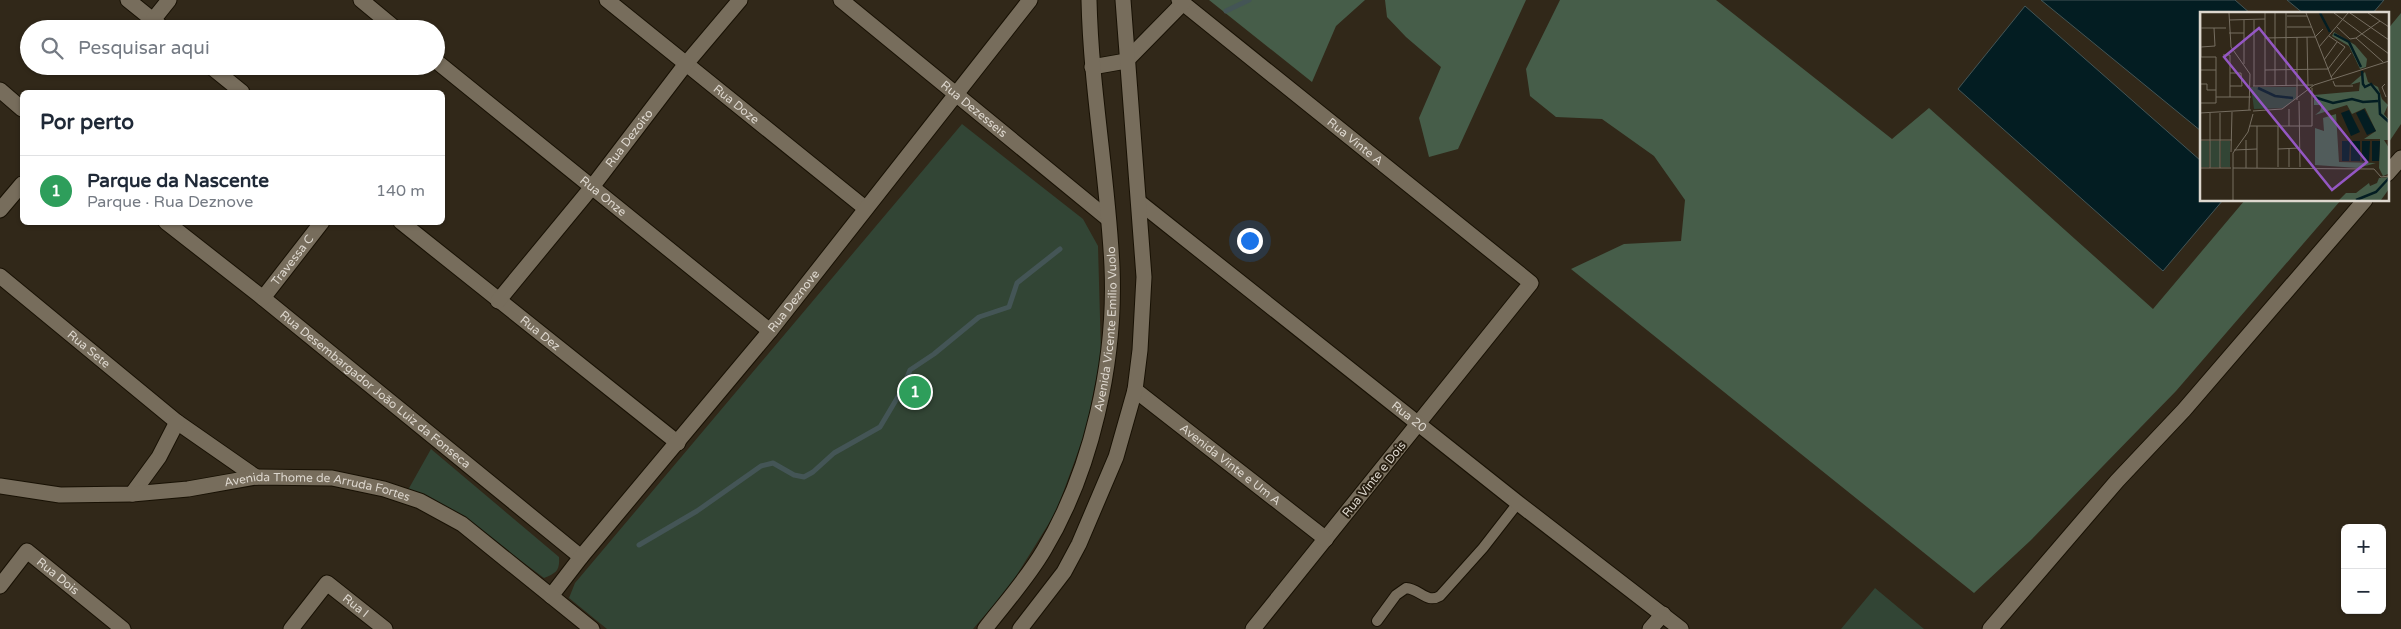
<!DOCTYPE html>
<html lang="pt">
<meta charset="utf-8">
<style>
:root{--surface:#fff;--page:#f2f2f3;--text:#1f2937;--muted:#747a83;--line:#e0e1e3;--accent:#457547}
body{margin:0;font-family:"Varela Round",sans-serif;background:var(--page);color:var(--text)}
.controls{position:absolute;right:15px;bottom:15px;display:grid;overflow:hidden;border-radius:8px;box-shadow:0 1px 4px #0004}
.controls button{width:45px;height:45px;display:grid;place-items:center;padding:0;border:0;border-bottom:1px solid var(--line);background:var(--surface);color:var(--text);font:25px sans-serif}
.you{position:absolute;left:1249px;top:240px;width:18px;height:18px;margin:-12px;border:4px solid #fff;border-radius:50%;background:#1a73e8;box-shadow:0 0 0 8px #1a73e833}
.badge{display:grid;place-items:center;width:32px;height:32px;border-radius:50%;background:var(--accent);color:#fff;font-size:16px;font-weight:700}
.pin{position:absolute;translate:-50% -50%;border:2px solid #fff;box-shadow:0 1px 5px #0006}
.list{margin:0;padding:0;list-style:none}
h2{display:flex;justify-content:space-between;align-items:center;height:65px;margin:0;padding:0 20px;font-size:21px}
h2 small{font-size:16px;font-weight:400;color:var(--muted)}
.list li{display:grid;grid-template-columns:32px 1fr auto;gap:15px;align-items:center;box-sizing:border-box;height:70px;padding:0 20px;border-top:1px solid var(--line)}
.list b{display:block;font-size:19px;white-space:nowrap}
.list p{margin:0;font-size:16px;white-space:nowrap;color:var(--muted)}
.list em{font-size:16px;font-style:normal;color:var(--muted)}
.icon{flex:none;width:28px;height:28px;fill:none;stroke:currentColor;stroke-width:2;stroke-linecap:round;stroke-linejoin:round}
.map{position:relative;flex:none;width:2401px;height:629px;overflow:hidden}
.search{position:absolute;background:var(--surface);box-shadow:0 1px 4px #0004;left:20px;top:20px;width:425px;height:55px;display:flex;align-items:center;gap:12px;box-sizing:border-box;padding:0 18px;border-radius:28px;color:var(--muted);font-size:19px}
.panel{position:absolute;background:var(--surface);box-shadow:0 1px 4px #0004;left:20px;top:90px;width:425px;height:135px;border-radius:8px}
.map>svg:first-child{display:block}
</style>
<div class="map">
<svg width="2401" height="629" viewBox="0 0 2401 629">
<rect width="100%" height="100%" fill="#312819"/>
<path fill="#324535" d="M 962,124 L 1083,219 L 1098,246 L 1101,354 L 1086,430 L 1056,512 L 1010,586 L 973,629 L 607,629 L 569,598 L 575,583 Z
M 431,449 L 559,557 C 560,571 556,573 544,578 L 461,516 L 408,490 Z
M 1875,588 L 1924,629 L 1841,629 Z"/>
<path fill="#465d49" d="M 1209,0 L 1365,0 L 1336,26 L 1312,82 Z
M 1385,0 L 1526,0 L 1458,149 L 1429,157 L 1419,118 L 1441,67 L 1406,37 L 1387,17 Z
M 1560,0 L 1716,0 L 1892,139 L 1929,108 L 2153,309 L 2245,200 L 2341,200 L 2176,391 L 2030,541 L 1974,593 L 1571,269 L 1624,244 L 1681,241 L 1685,200 L 1654,156 L 1602,119 L 1556,117 L 1530,96 L 1526,69 Z
M 2401,13 L 2401,124 L 2387,145 L 2387,30 Z"/>
<path fill="#031d22" stroke="#445556" d="M 2041,0 L 2235,0 L 2251,14 L 2201,14 L 2201,131 Z
M 2287,0 L 2384,0 L 2372,14 L 2304,14 Z
M 2025,6 L 2201,161 L 2201,200 L 2223,200 L 2163,271 L 1958,89 Z"/>
<g fill="none" stroke-linecap="round" stroke-linejoin="round">
<path stroke="#445556" stroke-width="5" d="M 1226,11 L 1249,0
M 639,545 L 697,511 L 761,466 L 773,463 L 794,475 L 804,477 L 813,472 L 834,453 L 880,427 L 902,390 L 910,370 L 934,354 L 979,317 L 1009,307 L 1017,283 L 1060,249"/>
<defs>
<path id="lane" d="M 1377,621 L 1396,595 L 1406,588 C 1420,589 1427,604 1440,596 L 1483,548 L 1518,503"/>
<g id="street">
<path d="M 128,0 L 164,29"/>
<path d="M 361,0 L 396,29"/>
<path id="s1" d="M 607,0 L 865,208"/>
<path id="s2" d="M 841,0 L 1107,218"/>
<path id="s3" d="M 1179,0 L 1531,283 L 1253,629"/>
<path d="M 153,20 L 169,0"/>
<path id="s4" d="M 436,61 L 770,331"/>
<path d="M 210,66 L 242,92"/>
<path d="M 1092,67 L 1126,61 L 1183,3"/>
<path d="M 0,90 L 22,109"/>
<path d="M 2387,174 L 2401,158"/>
<path id="s5" d="M 1139,202 L 1518,503 L 1681,629"/>
<path d="M 0,210 L 22,184"/>
<path id="s6" d="M 166,222 L 263,298 L 581,557"/>
<path id="s7" d="M 401,222 L 678,443"/>
<path id="s8" d="M 0,276 L 177,422 L 256,477"/>
<path id="s9" d="M 263,298 L 322,222"/>
<path id="s10" d="M 498,301 L 592,187 L 685,65 L 740,0"/>
<path id="s11" d="M 1135,390 L 1326,539"/>
<path d="M 132,494 L 159,457 L 177,422"/>
<path id="s12" d="M 0,586 L 27,551 L 123,629"/>
<path id="s13" d="M 551,596 L 581,557 L 770,331 L 1030,0"/>
<path id="s14" d="M 291,629 L 327,583 L 385,629"/>
<path d="M 1650,629 L 1663,614"/>
<path d="M 1990,629 L 2117,481 L 2184,410 L 2365,200"/>
</g>
<g id="secondary">
<path id="s15" d="M 0,486 L 60,495 L 132,494 L 188,489 L 256,477 L 332,478 L 384,489 L 420,501 L 462,524 L 592,629"/>
<path id="s16" d="M 985,629 C 1005,603 1027,579 1044,550 C 1092,470 1116,361 1112,267 C 1108,178 1091,90 1089,0"/>
<path d="M 1020,629 L 1064,572 L 1079,544 L 1116,457 L 1135,390 L 1140,350 L 1144,277 L 1123,0"/>
</g>
</defs>
<use href="#lane" stroke="#181104" stroke-width="12"/>
<use href="#street" stroke="#181104" stroke-width="17"/>
<use href="#secondary" stroke="#181104" stroke-width="17"/>
<use href="#lane" stroke="#776d5c" stroke-width="10"/>
<use href="#street" stroke="#776d5c" stroke-width="15"/>
<use href="#secondary" stroke="#776d5c" stroke-width="15"/>
</g>
<g text-anchor="middle" dominant-baseline="central" stroke-width="4" stroke-linejoin="round" paint-order="stroke">
<g font-size="12" fill="#ddd7ce" stroke="#271e10">
<text stroke="none"><textPath href="#s1" startOffset="166">Rua Doze</textPath></text>
<text stroke="none"><textPath href="#s2" startOffset="172">Rua Dezesseis</textPath></text>
<text stroke="none"><textPath href="#s10" startOffset="209">Rua Dezoito</textPath></text>
<text stroke="none"><textPath href="#s3" startOffset="226">Rua Vinte A</textPath></text>
<text stroke="none"><textPath href="#s4" startOffset="215">Rua Onze</textPath></text>
<text stroke="none"><textPath href="#s9" startOffset="48">Travessa C</textPath></text>
<text stroke="none"><textPath href="#s13" startOffset="382">Rua Deznove</textPath></text>
<text stroke="none"><textPath href="#s16" startOffset="331">Avenida Vicente Emilio Vuolo</textPath></text>
<text stroke="none"><textPath href="#s7" startOffset="178">Rua Dez</textPath></text>
<text stroke="none"><textPath href="#s8" startOffset="115">Rua Sete</textPath></text>
<text stroke="none"><textPath href="#s6" startOffset="268">Rua Desembargador João Luiz da Fonseca</textPath></text>
<text stroke="none"><textPath href="#s5" startOffset="345">Rua 20</textPath></text>
<text stroke="none"><textPath href="#s11" startOffset="121">Avenida Vinte e Um A</textPath></text>
<text transform="translate(1374 479) rotate(-51)">Rua Vinte e Dois</text>
<text stroke="none"><textPath href="#s15" startOffset="320">Avenida Thome de Arruda Fortes</textPath></text>
<text stroke="none"><textPath href="#s12" startOffset="84">Rua Dois</textPath></text>
<text stroke="none"><textPath href="#s14" startOffset="95">Rua I</textPath></text>
</g>
</g>
<g transform="translate(2200 12)">
<rect width="189" height="189" fill="#312819"/>
<path d="M 51,75 L 96,75 L 96,86 L 84,96 L 54,97 ZM 0,129 L 9,129 L 9,155 L 0,155 ZM 10,129 L 20,129 L 20,155 L 10,155 ZM 21,129 L 30,129 L 30,155 L 21,155 Z" fill="#324535"/>
<path d="M 134,20 L 155,33 L 167,47 L 166,55 L 160,57 L 149,34 L 132,24 ZM 165,60 L 168,70 L 178,75 L 182,87 L 188,93 L 184,102 L 189,108 L 189,128 L 184,128 L 189,136 L 188,162 L 183,164 L 179,156 L 180,127 L 164,127 L 176,119 L 165,96 L 152,102 L 147,93 L 115,103 L 120,99 L 122,93 L 114,93 L 114,83 L 159,79 L 160,70 L 150,73 ZM 136,102 L 139,150 L 176,151 L 158,156 L 115,153 L 115,116 L 124,119 L 123,106 ZM 189,165 L 189,177 L 181,188 L 139,188 L 146,181 L 156,181 L 169,171 L 170,174 L 177,171 L 179,166 Z" fill="#465d49"/>
<path d="M 164,97 L 176,119 L 167,123 L 156,101 ZM 149,98 L 160,120 L 151,124 L 141,101 ZM 142,129 L 150,129 L 149,149 L 142,149 ZM 151,129 L 160,129 L 160,149 L 151,149 ZM 162,129 L 170,129 L 169,149 L 162,149 ZM 172,129 L 180,129 L 179,149 L 172,149 Z" fill="#031d22"/>
<path fill="none" stroke="#031d22" stroke-width="2.5" d="M 120,1 L 130,20M 134,22 L 149,30 L 161,55M 162,59 L 163,72 L 165,75 L 171,72 L 179,82 L 180,102 L 189,110M 58,76 L 75,84 L 93,86M 114,85 L 133,91 L 152,87 L 163,90 L 178,89M 156,188 L 176,180 L 189,166"/>
<path fill="none" stroke="#766e61" stroke-width="1" d="M 1,1 L 1,45M 29,1 L 31,35 L 50,62 L 49,98M 65,1 L 65,74M 86,1 L 86,74M 106,1 L 132,67M 134,1 L 189,42M 150,1 L 189,28M 168,1 L 189,15M 87,4 L 107,4M 29,8 L 65,7M 44,8 L 44,52M 54,8 L 54,74M 87,15 L 111,15M 137,15 L 150,27 L 156,26M 1,16 L 26,16M 29,21 L 44,21M 107,25 L 108,74M 65,26 L 115,25 L 123,17M 156,26 L 183,50M 156,26 L 180,9M 1,35 L 15,34 L 14,16M 119,35 L 148,1M 23,43 L 30,43 L 30,85M 0,45 L 16,45 L 16,91 L 0,91M 124,48 L 137,30M 0,58 L 16,58M 65,58 L 128,57 L 145,35 L 129,24M 30,61 L 41,61 L 42,74 L 30,74M 131,65 L 151,41M 133,69 L 135,74 L 153,74M 0,72 L 7,72 L 7,78 L 16,78M 185,72 L 182,75 L 186,85M 53,74 L 113,73M 75,74 L 75,1M 16,85 L 51,85M 97,88 L 97,25M 99,89 L 100,155M 89,97 L 89,114M 53,99 L 82,97 L 114,73 L 189,49M 0,101 L 51,98M 50,114 L 112,114 L 112,76M 57,114 L 57,156M 78,114 L 78,155M 0,128 L 32,128M 46,128 L 46,156M 78,137 L 100,136M 34,138 L 57,137M 31,140 L 32,100M 89,155 L 89,136M 0,156 L 31,156M 10,156 L 10,101M 20,156 L 20,101M 33,156 L 174,157 L 181,165 L 189,164M 33,188 L 33,141 L 48,120 L 53,102"/>
<path fill="#9457c3" fill-opacity="0.15" stroke="#9457c3" stroke-width="2.5" d="M 59,16 L 167,150 L 132,178 L 24,45 Z"/>
<rect width="189" height="189" fill="none" stroke="#ddd7ce" stroke-width="2.5"/>
</g>
</svg>
<div class="controls">
<button>+</button>
<button>−</button>
</div>
<div class="you"></div>
<div class="pin badge" style="left:915px;top:392px;background:#2e9e5b">1</div>
<div class="search"><svg class="icon" aria-label="search" viewBox="0 0 24 24"><circle cx="10" cy="10" r="6"/><path d="M15 15l6 6"/></svg>Pesquisar aqui</div>
<section class="panel">
<h2>Por perto<small></small></h2>
<ul class="list">
<li><span class="badge" style="background:#2e9e5b">1</span><div><b>Parque da Nascente</b><p>Parque · Rua Deznove</p></div><em>140 m</em></li>
</ul>
</section>
</div>
